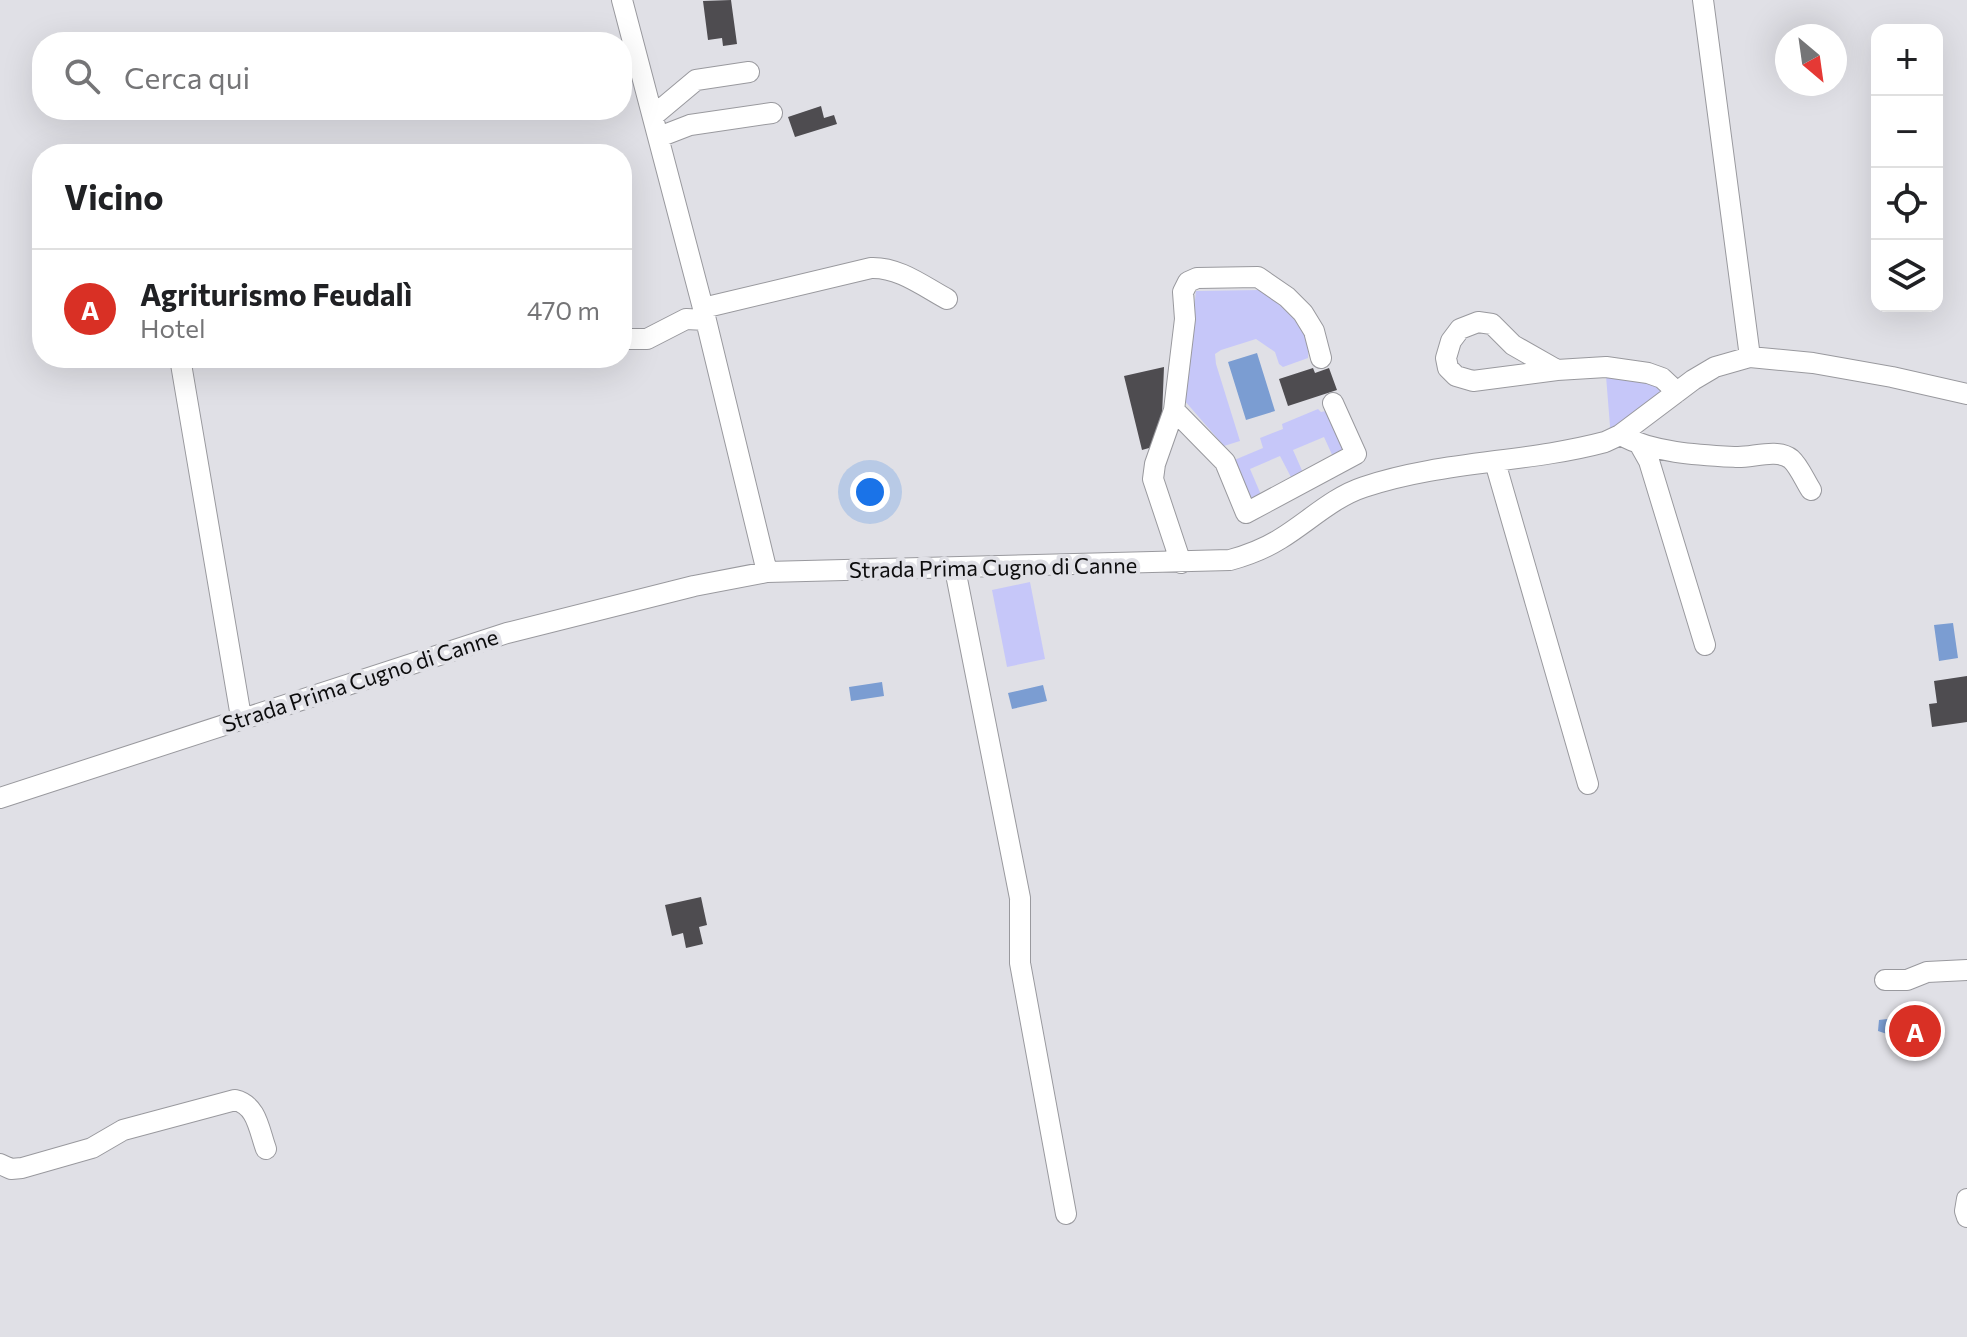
<!DOCTYPE html>
<html lang="it">
<meta charset="utf-8">
<style>
:root{--surface:#fff;--page:#f2f2f2;--text:#202124;--muted:#757577;--line:#e0e0e0;--accent:#d93025}
body{margin:0;font-family:Commissioner,sans-serif;background:var(--page);color:var(--text)}
.controls{position:absolute;right:24px;top:24px;display:grid;overflow:hidden;border-radius:16px;box-shadow:0 8px 32px #0002}
.controls button{width:72px;height:72px;display:grid;place-items:center;padding:0;border:0;border-bottom:2px solid var(--line);background:var(--surface);color:var(--text);font:40px sans-serif}
.compass{position:absolute;left:1775px;top:24px;width:72px;height:72px;border-radius:50%;background:var(--surface);box-shadow:0 8px 32px #0002;rotate:151deg}
.you{position:absolute;left:870px;top:492px;width:28px;height:28px;margin:-20px;border:6px solid #fff;border-radius:50%;background:#1a73e8;box-shadow:0 0 0 12px #1a73e833}
.badge{display:grid;place-items:center;width:52px;height:52px;border-radius:50%;background:var(--accent);color:#fff;font-size:26px;font-weight:700}
.pin{position:absolute;translate:-50% -50%;border:4px solid #fff;box-shadow:0 2px 8px #0006}
.list{margin:0;padding:0;list-style:none}
h2{display:flex;justify-content:space-between;align-items:center;height:104px;margin:0;padding:0 32px;font-size:34px}
h2 small{font-size:26px;font-weight:400;color:var(--muted)}
.list li{display:grid;grid-template-columns:52px 1fr auto;gap:24px;align-items:center;box-sizing:border-box;height:120px;padding:0 32px;border-top:2px solid var(--line)}
.list b{display:block;font-size:30px;white-space:nowrap}
.list p{margin:0;font-size:26px;white-space:nowrap;color:var(--muted)}
.list em{font-size:26px;font-style:normal;color:var(--muted)}
.icon{flex:none;width:44px;height:44px;fill:none;stroke:currentColor;stroke-width:2;stroke-linecap:round;stroke-linejoin:round}
.map{position:relative;flex:none;width:1967px;height:1337px;overflow:hidden}
.search{position:absolute;background:var(--surface);box-shadow:0 8px 32px #0002;left:32px;top:32px;width:600px;height:88px;display:flex;align-items:center;gap:20px;box-sizing:border-box;padding:0 28px;border-radius:32px;color:var(--muted);font-size:30px}
.panel{position:absolute;background:var(--surface);box-shadow:0 8px 32px #0002;left:32px;top:144px;width:600px;height:224px;border-radius:32px}
.map>svg:first-child{display:block}
</style>
<div class="map">
<svg width="1967" height="1337" viewBox="0 0 1967 1337">
<rect width="100%" height="100%" fill="#e0e0e6"/>
<path fill="#c6c7f9" d="M 1261,290 C 1283,308 1311,326 1308,358 L 1283,367 L 1279,364 L 1275,352 L 1256,339 L 1221,350 L 1215,354 L 1216,364 L 1240,441 L 1224,446 L 1184,400 L 1196,291 Z
M 1606,376 L 1649,382 L 1665,393 L 1609,432 L 1610,426 Z
M 1318,409 L 1321,412 L 1326,411 L 1347,452 L 1334,459 L 1324,437 L 1293,450 L 1304,475 L 1293,481 L 1280,456 L 1250,469 L 1262,497 L 1250,503 L 1232,461 L 1263,448 L 1260,438 L 1283,429 L 1282,424 Z
M 1030,582 L 1045,659 L 1007,667 L 992,590 Z"/>
<path fill="#7b9dd2" d="M 1257,353 L 1275,411 L 1246,420 L 1228,362 Z
M 1953,623 L 1958,658 L 1939,661 L 1934,625 Z
M 882,682 L 884,696 L 851,701 L 849,687 Z
M 1043,685 L 1047,701 L 1012,709 L 1008,693 Z
M 1895,1018 L 1901,1018 L 1908,1028 L 1899,1038 L 1878,1031 L 1879,1020 Z"/>
<path fill="#4e4c50" d="M 731,0 L 737,44 L 723,46 L 722,38 L 708,40 L 703,1 Z
M 821,106 L 824,118 L 834,115 L 837,124 L 795,137 L 788,117 Z
M 1164,367 L 1162,417 L 1156,446 L 1142,450 L 1124,376 Z
M 1313,368 L 1315,373 L 1329,368 L 1337,390 L 1288,406 L 1279,379 Z
M 1967,676 L 1967,722 L 1932,727 L 1929,704 L 1937,703 L 1934,681 Z
M 701,897 L 707,925 L 699,927 L 703,944 L 686,948 L 683,933 L 672,936 L 665,905 Z"/>
<g fill="none" stroke-linecap="round" stroke-linejoin="round">
<defs>
<path id="minor" d="M 622,0 L 703,308 L 767,572
M 1703,0 L 1750,357
M 653,116 L 696,80 L 749,72
M 659,137 L 690,125 L 772,113
M 703,308 L 871,268 C 899,267 923,286 947,299
M 622,339 L 647,339 L 686,319 L 706,320
M 180,358 L 241,717
M 1557,370 L 1473,381 L 1456,376 L 1448,368 L 1446,358 L 1451,341 L 1460,329 L 1478,322 L 1492,324 L 1513,345 L 1557,370 L 1606,367 L 1648,373 L 1662,378 L 1677,392
M 1174,410 L 1225,462 L 1246,513 L 1356,454 L 1333,403
M 1620,435 C 1654,453 1698,455 1736,457 C 1752,458 1777,448 1791,459 C 1799,466 1805,481 1811,490
M 1640,445 L 1649,461 L 1705,645
M 1495,462 L 1588,784
M 1181,563 L 1153,479 L 1155,464 L 1174,410 L 1185,319 L 1183,292 L 1188,282 L 1197,278 L 1258,277 L 1287,297 L 1303,313 L 1314,331 L 1321,358
M 955,569 L 1020,898 L 1020,963 L 1066,1214
M 0,798 L 507,633 L 694,586 L 767,572 L 1230,560 C 1248,555 1264,549 1280,539 C 1308,522 1333,497 1364,487 C 1441,461 1526,463 1605,442 L 1620,435 L 1693,380 L 1715,367 L 1750,357 L 1813,363 L 1892,377 L 1967,394
M 1885,980 L 1907,980 L 1927,972 L 1967,970
M 0,1164 L 11,1169 L 22,1168 L 92,1148 L 123,1130 L 235,1100 C 257,1105 259,1130 266,1149
M 1967,1199 L 1965,1211 L 1967,1217"/>
</defs>
<use href="#minor" stroke="#99999e" stroke-width="22"/>
<use href="#minor" stroke="#fff" stroke-width="20"/>
</g>
<g text-anchor="middle" dominant-baseline="central" stroke-width="8" stroke-linejoin="round" paint-order="stroke">
<g font-size="22" fill="#0c0c0d" stroke="#e0e0e6">
<text transform="translate(993 567) rotate(-1)">Strada Prima Cugno di Canne</text>
<text transform="translate(360 680) rotate(-18)">Strada Prima Cugno di Canne</text>
</g>
</g>
</svg>
<div class="controls">
<button>+</button>
<button>−</button>
<button><svg class="icon" aria-label="locate" viewBox="0 0 24 24"><circle cx="12" cy="12" r="6"/><path d="M12 2v4M12 18v4M2 12h4M18 12h4"/></svg></button>
<button><svg class="icon" aria-label="layers" viewBox="0 0 24 24"><path d="M12 4l9 5-9 5-9-5zM3 14l9 5 9-5"/></svg></button>
</div>
<svg class="compass" viewBox="-18 -18 36 36"><path d="M0-13l5 13h-10z" fill="#e53935"/><path d="M0 13l5-13h-10z" fill="#757577"/></svg>
<div class="you"></div>
<div class="pin badge" style="left:1915px;top:1031px">A</div>
<div class="search"><svg class="icon" aria-label="search" viewBox="0 0 24 24"><circle cx="10" cy="10" r="6"/><path d="M15 15l6 6"/></svg>Cerca qui</div>
<section class="panel">
<h2>Vicino<small></small></h2>
<ul class="list">
<li><span class="badge">A</span><div><b>Agriturismo Feudalì</b><p>Hotel</p></div><em>470 m</em></li>
</ul>
</section>
</div>
